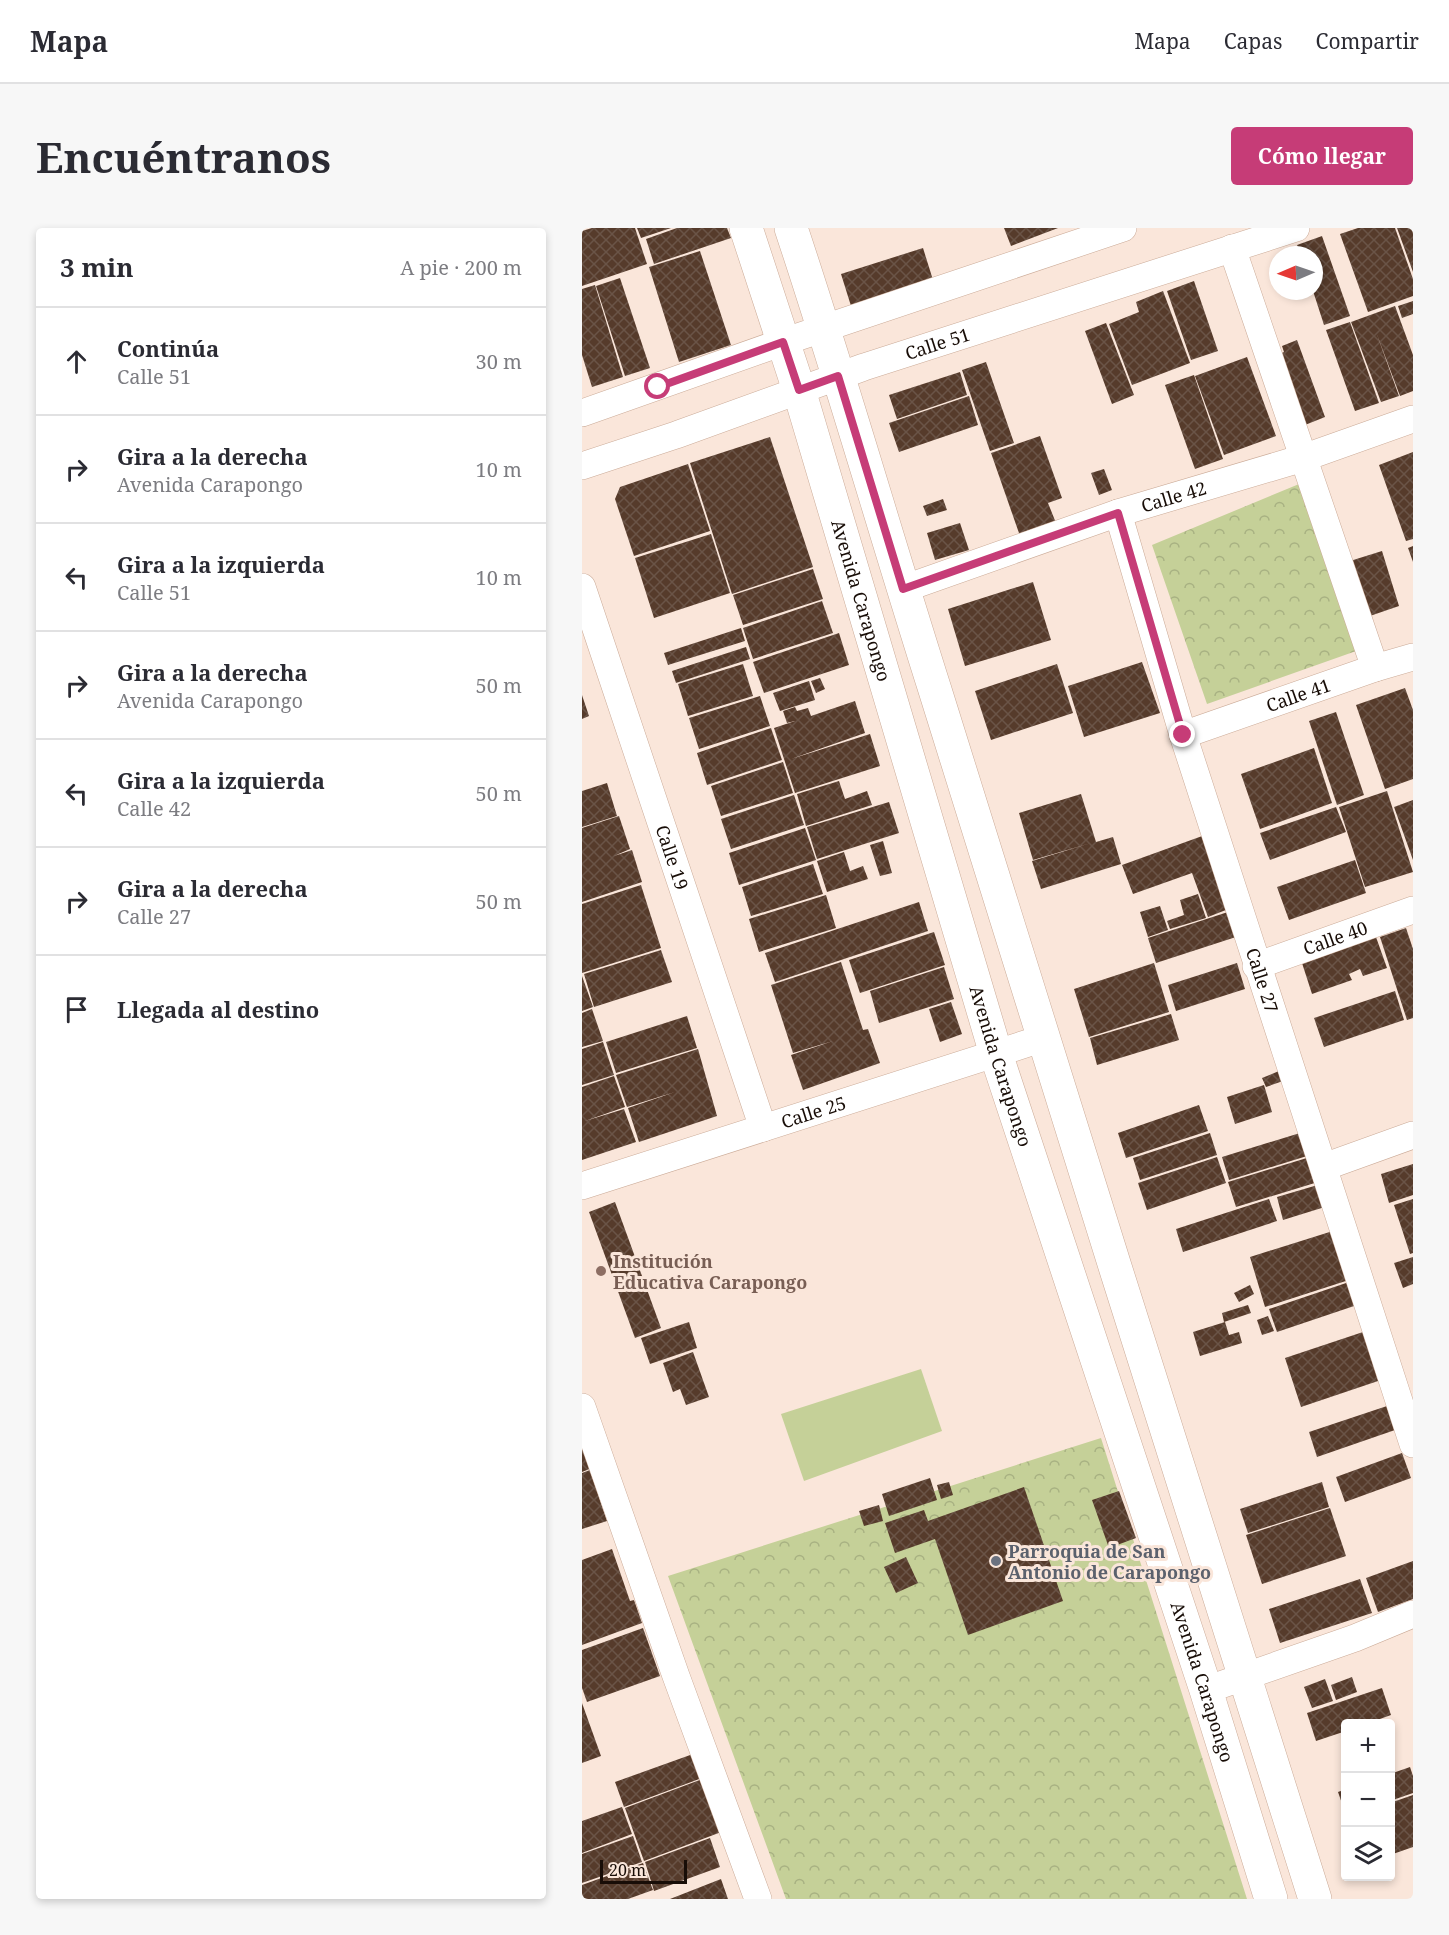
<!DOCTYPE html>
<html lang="es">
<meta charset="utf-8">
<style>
:root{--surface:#fff;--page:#f7f7f7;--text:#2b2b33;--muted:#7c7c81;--line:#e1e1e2;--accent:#c63c77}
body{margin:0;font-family:"Noto Serif",serif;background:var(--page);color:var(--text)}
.controls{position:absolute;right:18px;bottom:18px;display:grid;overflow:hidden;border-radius:6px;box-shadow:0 3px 9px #0003}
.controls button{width:54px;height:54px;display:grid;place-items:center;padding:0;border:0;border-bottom:2px solid var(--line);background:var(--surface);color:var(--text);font:30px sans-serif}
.compass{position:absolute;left:687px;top:18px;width:54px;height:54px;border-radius:50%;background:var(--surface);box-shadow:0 3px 9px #0003;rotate:268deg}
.scale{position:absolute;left:18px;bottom:15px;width:87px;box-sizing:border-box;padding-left:6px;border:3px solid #180d07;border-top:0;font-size:16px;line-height:21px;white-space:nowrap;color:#180d07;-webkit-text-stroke:4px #fae6da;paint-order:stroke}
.stop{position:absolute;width:18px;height:18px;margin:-14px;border:4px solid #c63c77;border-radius:50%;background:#fff}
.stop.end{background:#c63c77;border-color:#fff;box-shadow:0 2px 6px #0008}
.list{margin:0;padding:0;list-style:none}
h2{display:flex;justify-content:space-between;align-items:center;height:78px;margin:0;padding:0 24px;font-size:26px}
h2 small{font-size:20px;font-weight:400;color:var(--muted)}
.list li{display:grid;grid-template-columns:39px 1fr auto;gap:18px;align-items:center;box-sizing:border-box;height:108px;padding:0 24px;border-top:2px solid var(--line)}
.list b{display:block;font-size:22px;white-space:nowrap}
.list p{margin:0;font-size:20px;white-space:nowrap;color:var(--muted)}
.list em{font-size:20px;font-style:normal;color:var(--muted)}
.icon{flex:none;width:33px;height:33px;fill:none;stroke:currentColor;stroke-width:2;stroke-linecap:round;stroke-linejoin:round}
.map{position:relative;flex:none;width:831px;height:1671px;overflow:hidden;border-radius:6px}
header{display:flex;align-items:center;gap:36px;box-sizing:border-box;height:84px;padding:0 30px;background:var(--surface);border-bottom:2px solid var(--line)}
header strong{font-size:28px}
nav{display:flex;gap:33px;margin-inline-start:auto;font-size:21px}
.intro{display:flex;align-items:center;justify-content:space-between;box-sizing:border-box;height:144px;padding:0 36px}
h1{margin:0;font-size:42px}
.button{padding:15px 27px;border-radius:6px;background:var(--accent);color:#fff;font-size:21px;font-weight:700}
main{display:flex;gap:36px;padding:0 36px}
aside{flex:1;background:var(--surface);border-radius:6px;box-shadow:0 3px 9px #0003}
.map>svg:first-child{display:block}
</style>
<header>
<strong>Mapa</strong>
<nav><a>Mapa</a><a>Capas</a><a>Compartir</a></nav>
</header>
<div class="intro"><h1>Encuéntranos</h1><a class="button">Cómo llegar</a></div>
<main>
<aside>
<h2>3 min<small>A pie · 200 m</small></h2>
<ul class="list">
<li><svg class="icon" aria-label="ahead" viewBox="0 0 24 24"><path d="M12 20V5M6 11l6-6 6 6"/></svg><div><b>Continúa</b><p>Calle 51</p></div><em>30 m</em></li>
<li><svg class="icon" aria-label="right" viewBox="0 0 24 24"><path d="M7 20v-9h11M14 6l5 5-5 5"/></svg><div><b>Gira a la derecha</b><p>Avenida Carapongo</p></div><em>10 m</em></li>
<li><svg class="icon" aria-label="left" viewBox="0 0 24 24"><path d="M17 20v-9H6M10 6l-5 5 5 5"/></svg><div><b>Gira a la izquierda</b><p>Calle 51</p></div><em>10 m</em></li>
<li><svg class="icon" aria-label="right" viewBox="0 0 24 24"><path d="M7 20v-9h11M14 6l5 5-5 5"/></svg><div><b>Gira a la derecha</b><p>Avenida Carapongo</p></div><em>50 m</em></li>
<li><svg class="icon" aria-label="left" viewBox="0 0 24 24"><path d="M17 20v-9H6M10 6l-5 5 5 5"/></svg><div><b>Gira a la izquierda</b><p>Calle 42</p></div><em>50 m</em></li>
<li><svg class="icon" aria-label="right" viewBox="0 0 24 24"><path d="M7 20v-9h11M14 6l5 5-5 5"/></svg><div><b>Gira a la derecha</b><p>Calle 27</p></div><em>50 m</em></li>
<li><svg class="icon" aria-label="arrive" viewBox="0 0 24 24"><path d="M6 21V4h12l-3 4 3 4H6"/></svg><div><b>Llegada al destino</b></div></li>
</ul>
</aside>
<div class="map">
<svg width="831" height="1671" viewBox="0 0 831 1671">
<defs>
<pattern id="park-crowns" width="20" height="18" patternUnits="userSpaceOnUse" patternTransform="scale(1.5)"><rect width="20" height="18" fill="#c5d098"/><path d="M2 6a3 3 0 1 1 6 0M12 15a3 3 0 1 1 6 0" fill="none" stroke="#a8b182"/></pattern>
<pattern id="building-cross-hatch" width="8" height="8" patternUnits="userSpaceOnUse" patternTransform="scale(1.5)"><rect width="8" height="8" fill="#563b2b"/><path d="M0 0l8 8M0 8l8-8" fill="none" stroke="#6a5447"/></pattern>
</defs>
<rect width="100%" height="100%" fill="#fae6da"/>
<path fill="#c5d098" d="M 339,1141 L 360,1203 L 222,1253 L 199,1186 Z"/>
<path fill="url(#park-crowns)" d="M 722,254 L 777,422 L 625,476 L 570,317 Z
M 519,1210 L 665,1671 L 204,1671 L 86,1348 Z"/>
<path fill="url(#building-cross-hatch)" d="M 10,0 L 53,0 L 65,36 L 0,58 L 0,3 Z
M 55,0 L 89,0 L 59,10 Z
M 95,0 L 145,0 L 149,10 L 72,36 L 64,11 Z
M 422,0 L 476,0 L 429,18 Z
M 776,0 L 813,0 L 831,51 L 831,68 L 786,84 L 758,6 Z
M 815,0 L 831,0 L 831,44 Z
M 740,8 L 768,88 L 742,97 L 731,63 L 732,27 L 719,27 L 715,17 Z
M 341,20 L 351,52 L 269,78 L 259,46 Z
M 118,23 L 149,117 L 97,134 L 67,39 Z
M 38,50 L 68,140 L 43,148 L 14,58 Z
M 612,53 L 636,123 L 609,132 L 585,63 Z
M 13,57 L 41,149 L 10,159 L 0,127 L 0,61 Z
M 581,63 L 608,135 L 550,157 L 527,96 L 557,84 L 554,74 Z
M 831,73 L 831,86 L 820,90 L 816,78 Z
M 813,78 L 831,127 L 831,163 L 818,168 L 794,104 L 817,168 L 799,174 L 769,94 Z
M 768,94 L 797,175 L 773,183 L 744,102 Z
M 524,95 L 552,167 L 530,176 L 503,103 Z
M 715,112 L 743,189 L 718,199 L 692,128 L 702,124 L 700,118 Z
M 665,129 L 694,208 L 642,227 L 613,148 Z
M 404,134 L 432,215 L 408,223 L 380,142 Z
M 378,144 L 385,167 L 315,191 L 307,167 Z
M 612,147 L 641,231 L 613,241 L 583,157 Z
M 387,168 L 396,197 L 317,224 L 307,195 Z
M 458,208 L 480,270 L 466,275 L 474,295 L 438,308 L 409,225 Z
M 188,209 L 231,339 L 150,366 L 108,235 Z
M 831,224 L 831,311 L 824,313 L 797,237 Z
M 106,236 L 128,303 L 52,328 L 33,271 L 38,259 Z
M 522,241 L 530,262 L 517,267 L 509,245 Z
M 361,271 L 365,282 L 345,288 L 341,278 Z
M 378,295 L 387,322 L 353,332 L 345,305 Z
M 129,306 L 148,365 L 72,390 L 53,330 Z
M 831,318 L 831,334 L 826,320 Z
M 800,323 L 817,378 L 785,389 L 768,333 Z
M 231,341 L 241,371 L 161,397 L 151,367 Z
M 451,354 L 469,412 L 383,438 L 366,381 Z
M 240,373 L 251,405 L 171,431 L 161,400 Z
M 159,400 L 163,413 L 86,437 L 82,425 Z
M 257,405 L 267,437 L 182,465 L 171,434 Z
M 164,419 L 168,431 L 94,455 L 90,443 Z
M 560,434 L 578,485 L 502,509 L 486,458 Z
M 161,436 L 171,468 L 106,488 L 96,456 Z
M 475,436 L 491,485 L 409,512 L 393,463 Z
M 238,450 L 243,461 L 234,465 L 229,453 Z
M 227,453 L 233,472 L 198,483 L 191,465 Z
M 823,460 L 831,482 L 831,551 L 803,561 L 774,477 Z
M 0,467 L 7,488 L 0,491 Z
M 178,468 L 188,498 L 117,521 L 107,490 Z
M 273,473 L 283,505 L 209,531 L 288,506 L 298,538 L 213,565 L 192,500 L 213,493 L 205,495 L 201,483 L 213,479 L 215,483 L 226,480 L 229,488 Z
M 754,484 L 782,567 L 755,577 L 727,493 Z
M 189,500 L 200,532 L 125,557 L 115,525 Z
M 732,520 L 750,575 L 678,601 L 659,546 Z
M 201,534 L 211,565 L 139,588 L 129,558 Z
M 257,553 L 263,571 L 285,563 L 290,577 L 224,598 L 215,566 Z
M 25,555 L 35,588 L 0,599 L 0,563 Z
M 805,563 L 831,644 L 783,659 L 757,579 Z
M 499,566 L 514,614 L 531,609 L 539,636 L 459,661 L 450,633 L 509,615 L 451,632 L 437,585 Z
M 212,567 L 222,597 L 149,621 L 139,591 Z
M 831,572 L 831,632 L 812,579 Z
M 307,574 L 317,605 L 235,631 L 225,599 Z
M 754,579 L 764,604 L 688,632 L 678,605 Z
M 37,588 L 48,621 L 32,628 L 50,622 L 60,654 L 0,674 L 0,600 Z
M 223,600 L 234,632 L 157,657 L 147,625 Z
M 623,607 L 649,680 L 626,689 L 610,645 L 551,666 L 540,637 Z
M 301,613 L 310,645 L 298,648 L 288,617 Z
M 262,624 L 268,643 L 281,638 L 286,651 L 245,664 L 235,633 Z
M 773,632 L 784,665 L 707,692 L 695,659 Z
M 231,636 L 241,666 L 169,688 L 160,659 Z
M 59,657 L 79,720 L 0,745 L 0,676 Z
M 616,666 L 624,690 L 588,701 L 585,693 L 602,687 L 598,672 Z
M 244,667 L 254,700 L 177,724 L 167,691 Z
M 337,674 L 346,703 L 193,754 L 183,725 Z
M 578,678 L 586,702 L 566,709 L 558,684 Z
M 649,683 L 657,708 L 574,735 L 566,710 Z
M 824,700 L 831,721 L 831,790 L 825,792 L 798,709 Z
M 352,704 L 363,737 L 278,765 L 267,732 Z
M 794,709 L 805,740 L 781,748 L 778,741 L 767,746 L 770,752 L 730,766 L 720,735 Z
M 79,722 L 90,754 L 12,779 L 2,746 Z
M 259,734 L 281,802 L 286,801 L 298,835 L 221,862 L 209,827 L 251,813 L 211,825 L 189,757 Z
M 572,735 L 587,784 L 507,809 L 492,761 Z
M 655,735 L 663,761 L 594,783 L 586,757 Z
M 362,739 L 372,771 L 297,795 L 288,763 Z
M 0,748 L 11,779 L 0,783 Z
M 813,763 L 822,792 L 742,819 L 732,790 Z
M 369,774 L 380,806 L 358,814 L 347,781 Z
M 10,781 L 21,813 L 0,819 L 0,785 Z
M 589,786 L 597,812 L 515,837 L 508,810 Z
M 105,788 L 115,820 L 34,845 L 24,814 Z
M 21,814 L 32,847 L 0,857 L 0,821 Z
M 116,821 L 135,888 L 57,914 L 46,880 L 93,864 L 45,879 L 34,847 Z
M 697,843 L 701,853 L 684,859 L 680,850 Z
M 32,848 L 43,879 L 3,893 L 42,881 L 54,914 L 0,932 L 0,859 Z
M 682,857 L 690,884 L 653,896 L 645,869 Z
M 617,877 L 626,903 L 544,930 L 536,905 Z
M 628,905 L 635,927 L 558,952 L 551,930 Z
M 718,905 L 725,928 L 647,952 L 640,929 Z
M 635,929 L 644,955 L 565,982 L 556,955 Z
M 728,929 L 736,954 L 654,979 L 646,954 Z
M 831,936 L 831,967 L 807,975 L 799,946 Z
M 739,956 L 746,978 L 701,992 L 695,969 Z
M 687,971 L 695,993 L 601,1024 L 594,1001 Z
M 831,971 L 831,1025 L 828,1026 L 812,977 Z
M 33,974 L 79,1100 L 53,1110 L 7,984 Z
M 754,1002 L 770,1051 L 683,1079 L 668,1029 Z
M 831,1029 L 831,1056 L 821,1060 L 812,1035 Z
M 770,1053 L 778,1076 L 695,1104 L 687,1081 Z
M 668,1057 L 672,1066 L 657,1074 L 652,1065 Z
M 666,1077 L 669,1085 L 642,1094 L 640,1085 Z
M 686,1088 L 692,1103 L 680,1107 L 675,1092 Z
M 107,1094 L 115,1120 L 68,1136 L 59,1110 Z
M 643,1094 L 647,1107 L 657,1104 L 660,1115 L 618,1128 L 611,1104 Z
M 787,1102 L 802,1151 L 719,1179 L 703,1130 Z
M 111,1124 L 127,1169 L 104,1177 L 98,1161 L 91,1164 L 81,1135 Z
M 805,1178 L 813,1202 L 735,1229 L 727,1204 Z
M 0,1214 L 10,1240 L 0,1244 Z
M 820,1225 L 829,1250 L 763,1274 L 754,1249 Z
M 8,1242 L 25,1293 L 0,1301 L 0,1245 Z
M 348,1250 L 355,1272 L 307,1288 L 300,1266 Z
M 367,1254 L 371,1267 L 359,1271 L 355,1257 Z
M 740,1254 L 747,1279 L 666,1305 L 658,1281 Z
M 442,1259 L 481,1373 L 386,1407 L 353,1311 L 313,1325 L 303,1295 L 342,1282 L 346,1293 Z
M 537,1263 L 554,1310 L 527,1320 L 510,1272 Z
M 297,1277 L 301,1293 L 282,1298 L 277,1283 Z
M 748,1280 L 764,1328 L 680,1356 L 664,1307 Z
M 30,1321 L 48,1373 L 52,1372 L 60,1395 L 0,1417 L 0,1332 Z
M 324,1329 L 336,1355 L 314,1365 L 302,1339 Z
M 831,1333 L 831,1371 L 796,1384 L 784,1350 Z
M 778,1351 L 790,1385 L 698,1415 L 687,1381 Z
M 61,1400 L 78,1448 L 5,1474 L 0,1460 L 0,1422 Z
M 770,1449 L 775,1464 L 754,1472 L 749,1457 Z
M 743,1451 L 751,1473 L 730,1480 L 722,1459 Z
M 800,1460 L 809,1487 L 784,1496 L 764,1496 L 764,1503 L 734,1513 L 725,1485 Z
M 0,1475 L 19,1528 L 0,1535 Z
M 111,1526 L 120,1550 L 42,1579 L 33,1554 Z
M 828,1539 L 831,1548 L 831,1565 L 808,1573 L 808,1546 Z
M 123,1550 L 142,1603 L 62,1633 L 43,1580 Z
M 764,1561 L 764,1584 L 763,1584 L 756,1564 Z
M 831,1567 L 831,1619 L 808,1627 L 808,1575 Z
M 40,1579 L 50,1606 L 0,1625 L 0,1593 Z
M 51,1608 L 60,1634 L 0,1655 L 0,1626 Z
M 128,1610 L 138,1639 L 72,1663 L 63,1634 Z
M 61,1635 L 71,1662 L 46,1671 L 0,1671 L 0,1657 Z
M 139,1651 L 146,1671 L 88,1671 Z"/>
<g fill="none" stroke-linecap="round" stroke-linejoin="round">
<defs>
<g id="minor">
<path d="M 650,20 L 793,440"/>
<path d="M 0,185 L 201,114 L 541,0"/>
<path id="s1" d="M 0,238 L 94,207 L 282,139 L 714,0"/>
<path id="s2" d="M 536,285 L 601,507 L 831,1216"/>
<path id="s3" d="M 0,359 L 181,900"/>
<path id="s4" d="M 321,361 L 536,285 L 721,230 L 831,191"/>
<path id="s5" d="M 601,507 L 793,440 L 831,429"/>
<path id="s6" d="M 674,738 L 831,682"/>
<path d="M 742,939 L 831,907"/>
<path id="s7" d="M 0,958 L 462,810"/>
<path d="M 0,1179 L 94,1448 L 176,1671"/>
<path d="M 624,1462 L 773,1410 L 831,1386"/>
</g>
<g id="tertiary">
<path id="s8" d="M 164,0 L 217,162 L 414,826 L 624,1462 L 689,1671"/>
<path d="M 209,0 C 260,153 304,308 353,462 C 479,865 604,1269 733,1671"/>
</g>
</defs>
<use href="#minor" stroke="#cbab98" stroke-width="28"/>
<use href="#tertiary" stroke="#cbab98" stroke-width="34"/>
<use href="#minor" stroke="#fff" stroke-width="27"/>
<use href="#tertiary" stroke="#fff" stroke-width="33"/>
</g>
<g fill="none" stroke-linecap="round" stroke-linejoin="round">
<path stroke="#c63c77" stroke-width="8" d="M 76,159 L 201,114 L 217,162 L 256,148 L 321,361 L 536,285 L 601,507"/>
</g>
<circle fill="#8d6e63" stroke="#fae6da" stroke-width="2" cx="19" cy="1043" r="6"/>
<circle fill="#6b7280" stroke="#fae6da" stroke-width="2" cx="414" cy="1333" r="6"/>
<g text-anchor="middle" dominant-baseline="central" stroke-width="6" stroke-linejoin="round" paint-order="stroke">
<g font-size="18" fill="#180d07" stroke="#fae6da">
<text stroke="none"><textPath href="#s1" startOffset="376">Calle 51</textPath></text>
<text stroke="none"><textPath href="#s4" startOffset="286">Calle 42</textPath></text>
<text stroke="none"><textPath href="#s8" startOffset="390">Avenida Carapongo</textPath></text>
<text stroke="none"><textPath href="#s5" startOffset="122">Calle 41</textPath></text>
<text stroke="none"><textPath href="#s3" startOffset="285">Calle 19</textPath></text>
<text stroke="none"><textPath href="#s6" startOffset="84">Calle 40</textPath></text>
<text stroke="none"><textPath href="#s2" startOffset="489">Calle 27</textPath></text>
<text stroke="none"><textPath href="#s8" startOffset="876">Avenida Carapongo</textPath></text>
<text stroke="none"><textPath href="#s7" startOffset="243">Calle 25</textPath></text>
<text stroke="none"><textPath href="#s8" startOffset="1524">Avenida Carapongo</textPath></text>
</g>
<g font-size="18" font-weight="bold" fill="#785e54" stroke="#fae6da" text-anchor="start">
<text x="31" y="1033">Institución<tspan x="31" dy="21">Educativa Carapongo</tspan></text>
</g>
<g font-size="18" font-weight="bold" fill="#5b616d" stroke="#fae6da" text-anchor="start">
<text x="426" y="1323">Parroquia de San<tspan x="426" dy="21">Antonio de Carapongo</tspan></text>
</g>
</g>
</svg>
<div class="controls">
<button>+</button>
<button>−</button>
<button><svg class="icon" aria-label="layers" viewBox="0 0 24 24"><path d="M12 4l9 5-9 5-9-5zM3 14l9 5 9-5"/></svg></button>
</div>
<svg class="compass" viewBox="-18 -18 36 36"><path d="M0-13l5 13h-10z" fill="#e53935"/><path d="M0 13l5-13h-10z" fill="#7c7c81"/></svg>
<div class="scale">20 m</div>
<div class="stop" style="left:76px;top:159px"></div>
<div class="stop end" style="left:601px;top:507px"></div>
</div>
</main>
